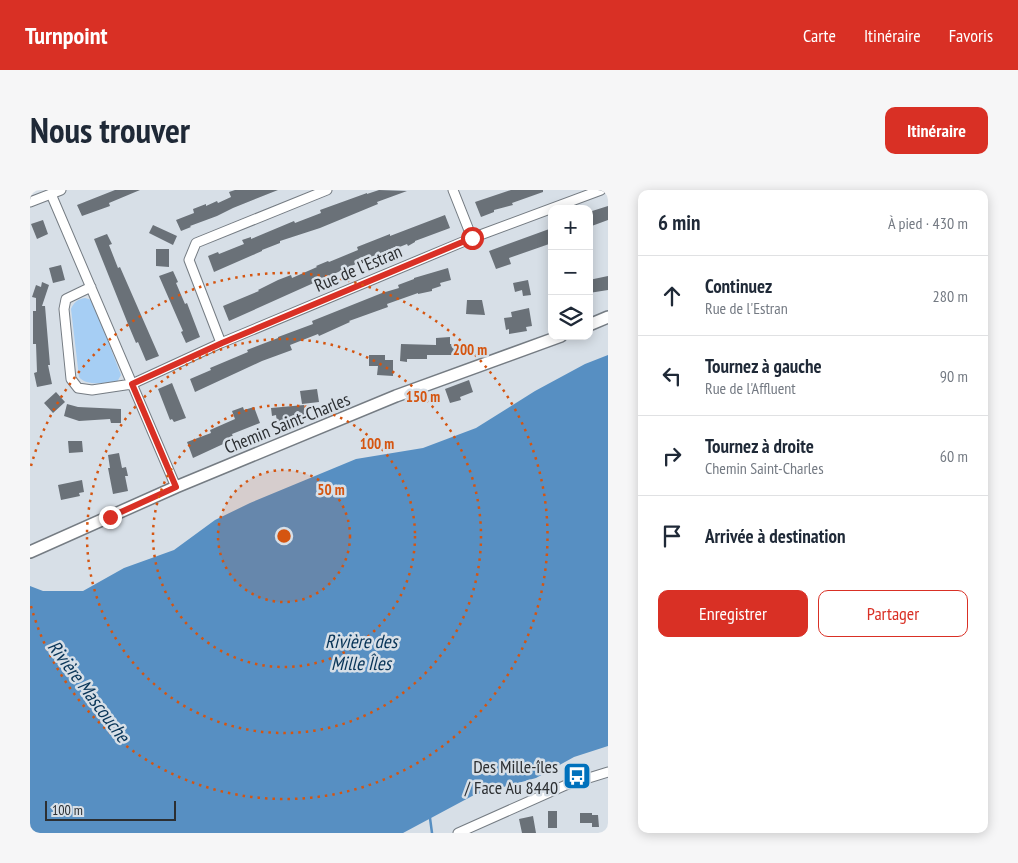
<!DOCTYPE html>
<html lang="fr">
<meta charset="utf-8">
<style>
:root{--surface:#fff;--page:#f6f6f7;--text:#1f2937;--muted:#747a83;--line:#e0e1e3;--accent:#d93025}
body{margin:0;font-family:"PT Sans Narrow",sans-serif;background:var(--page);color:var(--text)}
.controls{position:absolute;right:15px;top:15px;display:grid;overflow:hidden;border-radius:10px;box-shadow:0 2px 12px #0003}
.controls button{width:45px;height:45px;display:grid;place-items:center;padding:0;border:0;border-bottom:1px solid var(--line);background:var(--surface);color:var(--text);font:25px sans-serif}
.scale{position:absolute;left:15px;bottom:12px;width:131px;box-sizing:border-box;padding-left:5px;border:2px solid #2c2f32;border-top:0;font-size:14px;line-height:18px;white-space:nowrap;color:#2c2f32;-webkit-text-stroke:4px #d7dfe7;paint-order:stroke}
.stop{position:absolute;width:15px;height:15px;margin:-11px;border:4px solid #d93025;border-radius:50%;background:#fff}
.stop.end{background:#d93025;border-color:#fff;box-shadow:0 1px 5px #0008}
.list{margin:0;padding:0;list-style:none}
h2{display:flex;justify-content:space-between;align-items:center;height:65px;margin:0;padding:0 20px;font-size:21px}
h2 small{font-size:16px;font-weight:400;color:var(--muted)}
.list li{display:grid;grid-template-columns:32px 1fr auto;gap:15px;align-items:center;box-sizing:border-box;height:80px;padding:0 20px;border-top:1px solid var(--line)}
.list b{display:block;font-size:19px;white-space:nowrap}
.list p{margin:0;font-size:16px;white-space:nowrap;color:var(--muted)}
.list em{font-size:16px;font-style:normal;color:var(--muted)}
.actions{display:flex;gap:10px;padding:15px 20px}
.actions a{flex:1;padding:11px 0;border:1px solid var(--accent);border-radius:10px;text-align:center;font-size:18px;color:var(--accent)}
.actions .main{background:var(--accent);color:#fff}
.icon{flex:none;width:28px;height:28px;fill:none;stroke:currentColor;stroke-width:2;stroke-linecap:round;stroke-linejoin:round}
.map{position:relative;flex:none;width:578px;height:643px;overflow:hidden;border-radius:10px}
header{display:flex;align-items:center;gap:30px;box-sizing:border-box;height:70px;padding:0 25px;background:var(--accent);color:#fff}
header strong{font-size:24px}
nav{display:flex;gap:28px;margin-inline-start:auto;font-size:18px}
.intro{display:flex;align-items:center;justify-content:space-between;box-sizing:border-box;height:120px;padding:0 30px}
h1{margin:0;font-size:35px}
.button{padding:12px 22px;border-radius:10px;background:var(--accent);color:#fff;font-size:18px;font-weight:700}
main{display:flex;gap:30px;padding:0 30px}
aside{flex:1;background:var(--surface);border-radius:10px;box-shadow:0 2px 12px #0003}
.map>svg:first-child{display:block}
</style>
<header>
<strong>Turnpoint</strong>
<nav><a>Carte</a><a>Itinéraire</a><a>Favoris</a></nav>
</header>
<div class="intro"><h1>Nous trouver</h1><a class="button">Itinéraire</a></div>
<main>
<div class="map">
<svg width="578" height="643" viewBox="0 0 578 643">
<rect width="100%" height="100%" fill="#d7dfe7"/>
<path fill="#a6cef4" d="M 55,108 L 62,110 L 91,185 L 87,192 C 76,192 57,197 49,187 L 41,119 C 44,112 48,109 55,108 Z"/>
<path fill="#578fc2" d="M 578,165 L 578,556 L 544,567 L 506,588 L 444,605 L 373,643 L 0,643 L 0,396 L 13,401 L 53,401 L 94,378 L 144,360 L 185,330 L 220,313 L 326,269 L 393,258 L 446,238 L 505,201 L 555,174 Z"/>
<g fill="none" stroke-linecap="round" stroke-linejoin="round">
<path stroke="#578fc2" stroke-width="2.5" d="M 400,628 L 402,643"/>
</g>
<path fill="#6a7178" d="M 85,0 L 110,0 L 79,13 L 80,16 L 52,26 L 47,15 Z
M 205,0 L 248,0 L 203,18 L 187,26 L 160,36 L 161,37 L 151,41 L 146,30 L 164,23 L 163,19 L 176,14 L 176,16 L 187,11 L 188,13 L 201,7 L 199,2 Z
M 349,0 L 377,1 L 347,12 L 348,14 L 290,38 L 250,51 L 250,53 L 232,60 L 232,61 L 184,82 L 178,66 L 188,62 L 189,64 L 214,54 L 212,50 L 221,47 L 221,49 L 264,31 L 265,33 L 291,23 L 290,20 L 337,3 L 337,4 Z
M 481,0 L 513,0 L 513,2 L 482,13 L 483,15 L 464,20 L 464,22 L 451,27 L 445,12 Z
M 578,16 L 578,30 L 559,37 L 559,22 Z
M 415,25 L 420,38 L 385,51 L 385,52 L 378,56 L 377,54 L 367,58 L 367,56 L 346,65 L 199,131 L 193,116 L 229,101 L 228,100 L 248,90 L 261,85 L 262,88 L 287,77 L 286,76 L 298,71 L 299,72 L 328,60 L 327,57 L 360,44 L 360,46 Z
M 13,30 L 18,44 L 7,49 L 1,34 Z
M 123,35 L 147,46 L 143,55 L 119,43 Z
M 522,38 L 522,53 L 479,68 L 481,74 L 466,79 L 459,61 Z
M 77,44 L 82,54 L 79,55 L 88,78 L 90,77 L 129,166 L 116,171 L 108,152 L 106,153 L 98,134 L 64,49 Z
M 126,59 L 139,59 L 139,77 L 126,76 Z
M 31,75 L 35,90 L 23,93 L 19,78 Z
M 418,78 L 421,90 L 410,93 L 411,96 L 402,99 L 402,101 L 388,104 L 388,103 L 357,114 L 358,117 L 319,131 L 320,132 L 289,146 L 288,144 L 260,155 L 262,160 L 232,171 L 165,202 L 160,189 L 181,180 L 180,178 L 218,162 L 217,160 L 248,148 L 248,147 L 283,134 L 282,131 L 352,103 L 369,98 L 368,95 L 384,89 L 384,88 Z
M 143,81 L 148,92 L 146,93 L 155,114 L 157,113 L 170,147 L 156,153 L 151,142 L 153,141 L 129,86 Z
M 578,86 L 578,100 L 559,103 L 559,90 Z
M 498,90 L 501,105 L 493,106 L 492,100 L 485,102 L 483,93 Z
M 12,92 L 19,95 L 12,116 L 15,116 L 20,175 L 18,175 L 22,194 L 7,197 L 4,183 L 7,182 L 6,154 L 3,154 L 3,121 L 6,121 L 6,108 L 2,107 L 6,95 L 11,97 Z
M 437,110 L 452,110 L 455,125 L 436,124 Z
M 499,118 L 502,136 L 496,137 L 497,141 L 479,144 L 479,139 L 476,140 L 474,128 L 482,127 L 481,122 Z
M 420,147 L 420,154 L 426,154 L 426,165 L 397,165 L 397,169 L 377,169 L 377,172 L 370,171 L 371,154 L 406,155 L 406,148 Z
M 339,165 L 355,165 L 355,170 L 363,170 L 363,186 L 347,185 L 348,176 L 339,176 Z
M 439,190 L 443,202 L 430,207 L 431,210 L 420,213 L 415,199 Z
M 142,193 L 156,228 L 144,232 L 142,229 L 140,230 L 128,199 Z
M 287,199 L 289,212 L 272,214 L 270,201 Z
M 26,202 L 35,212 L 23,223 L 14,213 Z
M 37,214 L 48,217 L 91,219 L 91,233 L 81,233 L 80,229 L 49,231 L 34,226 Z
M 274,215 L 275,226 L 268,227 L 268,230 L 247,232 L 246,225 L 242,226 L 241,218 Z
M 213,217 L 214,220 L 224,217 L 230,233 L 202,244 L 204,249 L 163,268 L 157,252 L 181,243 L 180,240 L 205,229 L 202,221 Z
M 38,251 L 52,251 L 53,262 L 39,263 Z
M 89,263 L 92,278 L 96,277 L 98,286 L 95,286 L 98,301 L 83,304 L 78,278 L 80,278 L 78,265 Z
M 52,290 L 54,302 L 49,303 L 50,306 L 31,310 L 28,295 Z
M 518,621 L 527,621 L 527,638 L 518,638 Z
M 550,623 L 562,623 L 562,625 L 568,625 L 569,637 L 562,637 L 562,633 L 550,633 Z
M 503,626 L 506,643 L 492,643 L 489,629 Z"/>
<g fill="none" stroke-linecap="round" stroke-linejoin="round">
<defs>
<path id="minor" d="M 423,0 L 442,48
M 21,4 L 146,297
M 0,12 L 31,0
M 61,97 L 36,109 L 34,119 L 41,189 L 48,198 L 62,200 L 102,194 L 191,153 L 442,48 L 571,0
M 191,153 L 159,70 L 166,53 L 297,0
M 428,643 L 536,595 L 578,582"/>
<path id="major" d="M 559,135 L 578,127
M 0,362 L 146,297 L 366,206 L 531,146"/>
</defs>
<use href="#minor" stroke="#757c83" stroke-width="11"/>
<use href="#major" stroke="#757c83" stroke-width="14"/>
<use href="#minor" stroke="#fff" stroke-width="9"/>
<use href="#major" stroke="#fff" stroke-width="11"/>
</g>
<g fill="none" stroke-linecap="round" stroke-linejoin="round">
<path stroke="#d93025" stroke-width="6" d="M 80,327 L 146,297 L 102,194 L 192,153 L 442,48"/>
</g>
<circle cx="254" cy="346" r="66" fill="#d55510" fill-opacity=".12"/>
<g fill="none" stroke="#d55510" stroke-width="2.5" stroke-dasharray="2.5 5">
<circle cx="254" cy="346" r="66"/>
<circle cx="254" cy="346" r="131"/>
<circle cx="254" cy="346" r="197"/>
<path d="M1 276A263 263 0 1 1 1 416"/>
</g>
<defs>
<symbol id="bus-square" viewBox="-11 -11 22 22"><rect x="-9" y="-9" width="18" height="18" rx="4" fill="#0071bc" stroke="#d7dfe7"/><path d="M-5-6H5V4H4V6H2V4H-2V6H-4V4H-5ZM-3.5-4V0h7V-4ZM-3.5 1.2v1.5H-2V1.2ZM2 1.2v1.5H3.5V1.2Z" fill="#fff"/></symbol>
</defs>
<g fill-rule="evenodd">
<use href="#bus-square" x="531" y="570" width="32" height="32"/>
</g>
<g text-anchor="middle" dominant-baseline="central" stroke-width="5" stroke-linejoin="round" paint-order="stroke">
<g font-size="18" fill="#2c2f32" stroke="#d7dfe7">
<text transform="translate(328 78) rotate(-23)">Rue de l'Estran</text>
<text transform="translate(257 233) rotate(-22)">Chemin Saint-Charles</text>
</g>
<g font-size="18" fill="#2c2f32" stroke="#d7dfe7" text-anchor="end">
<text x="528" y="576">Des Mille-îles<tspan x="528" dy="21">/ Face Au 8440</tspan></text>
</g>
<g font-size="19" font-style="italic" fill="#083457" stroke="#d7dfe7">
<text x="331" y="451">Rivière des<tspan x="331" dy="22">Mille Îles</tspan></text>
<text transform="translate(59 501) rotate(53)">Rivière Mascouche</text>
</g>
</g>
<circle cx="254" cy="346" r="8" fill="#d55510" stroke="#d7dfe7" stroke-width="2.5"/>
<g font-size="15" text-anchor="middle" font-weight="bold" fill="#d55510" stroke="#d7dfe7" stroke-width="5" stroke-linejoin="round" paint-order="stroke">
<text x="440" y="165">200 m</text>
<text x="393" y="212">150 m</text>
<text x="347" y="259">100 m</text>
<text x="301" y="305">50 m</text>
</g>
</svg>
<div class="controls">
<button>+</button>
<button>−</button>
<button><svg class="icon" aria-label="layers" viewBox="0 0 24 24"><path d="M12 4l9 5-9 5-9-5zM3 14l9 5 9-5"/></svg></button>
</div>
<div class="scale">100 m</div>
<div class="stop" style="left:442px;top:48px"></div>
<div class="stop end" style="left:80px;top:327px"></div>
</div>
<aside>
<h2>6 min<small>À pied · 430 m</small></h2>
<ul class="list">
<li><svg class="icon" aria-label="ahead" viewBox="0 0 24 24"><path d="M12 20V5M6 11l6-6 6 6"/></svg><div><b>Continuez</b><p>Rue de l'Estran</p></div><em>280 m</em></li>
<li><svg class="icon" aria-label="left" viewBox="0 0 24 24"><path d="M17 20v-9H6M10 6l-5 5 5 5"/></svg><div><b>Tournez à gauche</b><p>Rue de l'Affluent</p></div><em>90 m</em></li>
<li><svg class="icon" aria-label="right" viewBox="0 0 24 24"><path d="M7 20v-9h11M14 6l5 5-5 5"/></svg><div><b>Tournez à droite</b><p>Chemin Saint-Charles</p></div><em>60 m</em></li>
<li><svg class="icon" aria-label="arrive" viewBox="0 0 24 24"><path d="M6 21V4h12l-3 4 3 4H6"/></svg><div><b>Arrivée à destination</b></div></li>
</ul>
<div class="actions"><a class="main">Enregistrer</a><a>Partager</a></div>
</aside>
</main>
